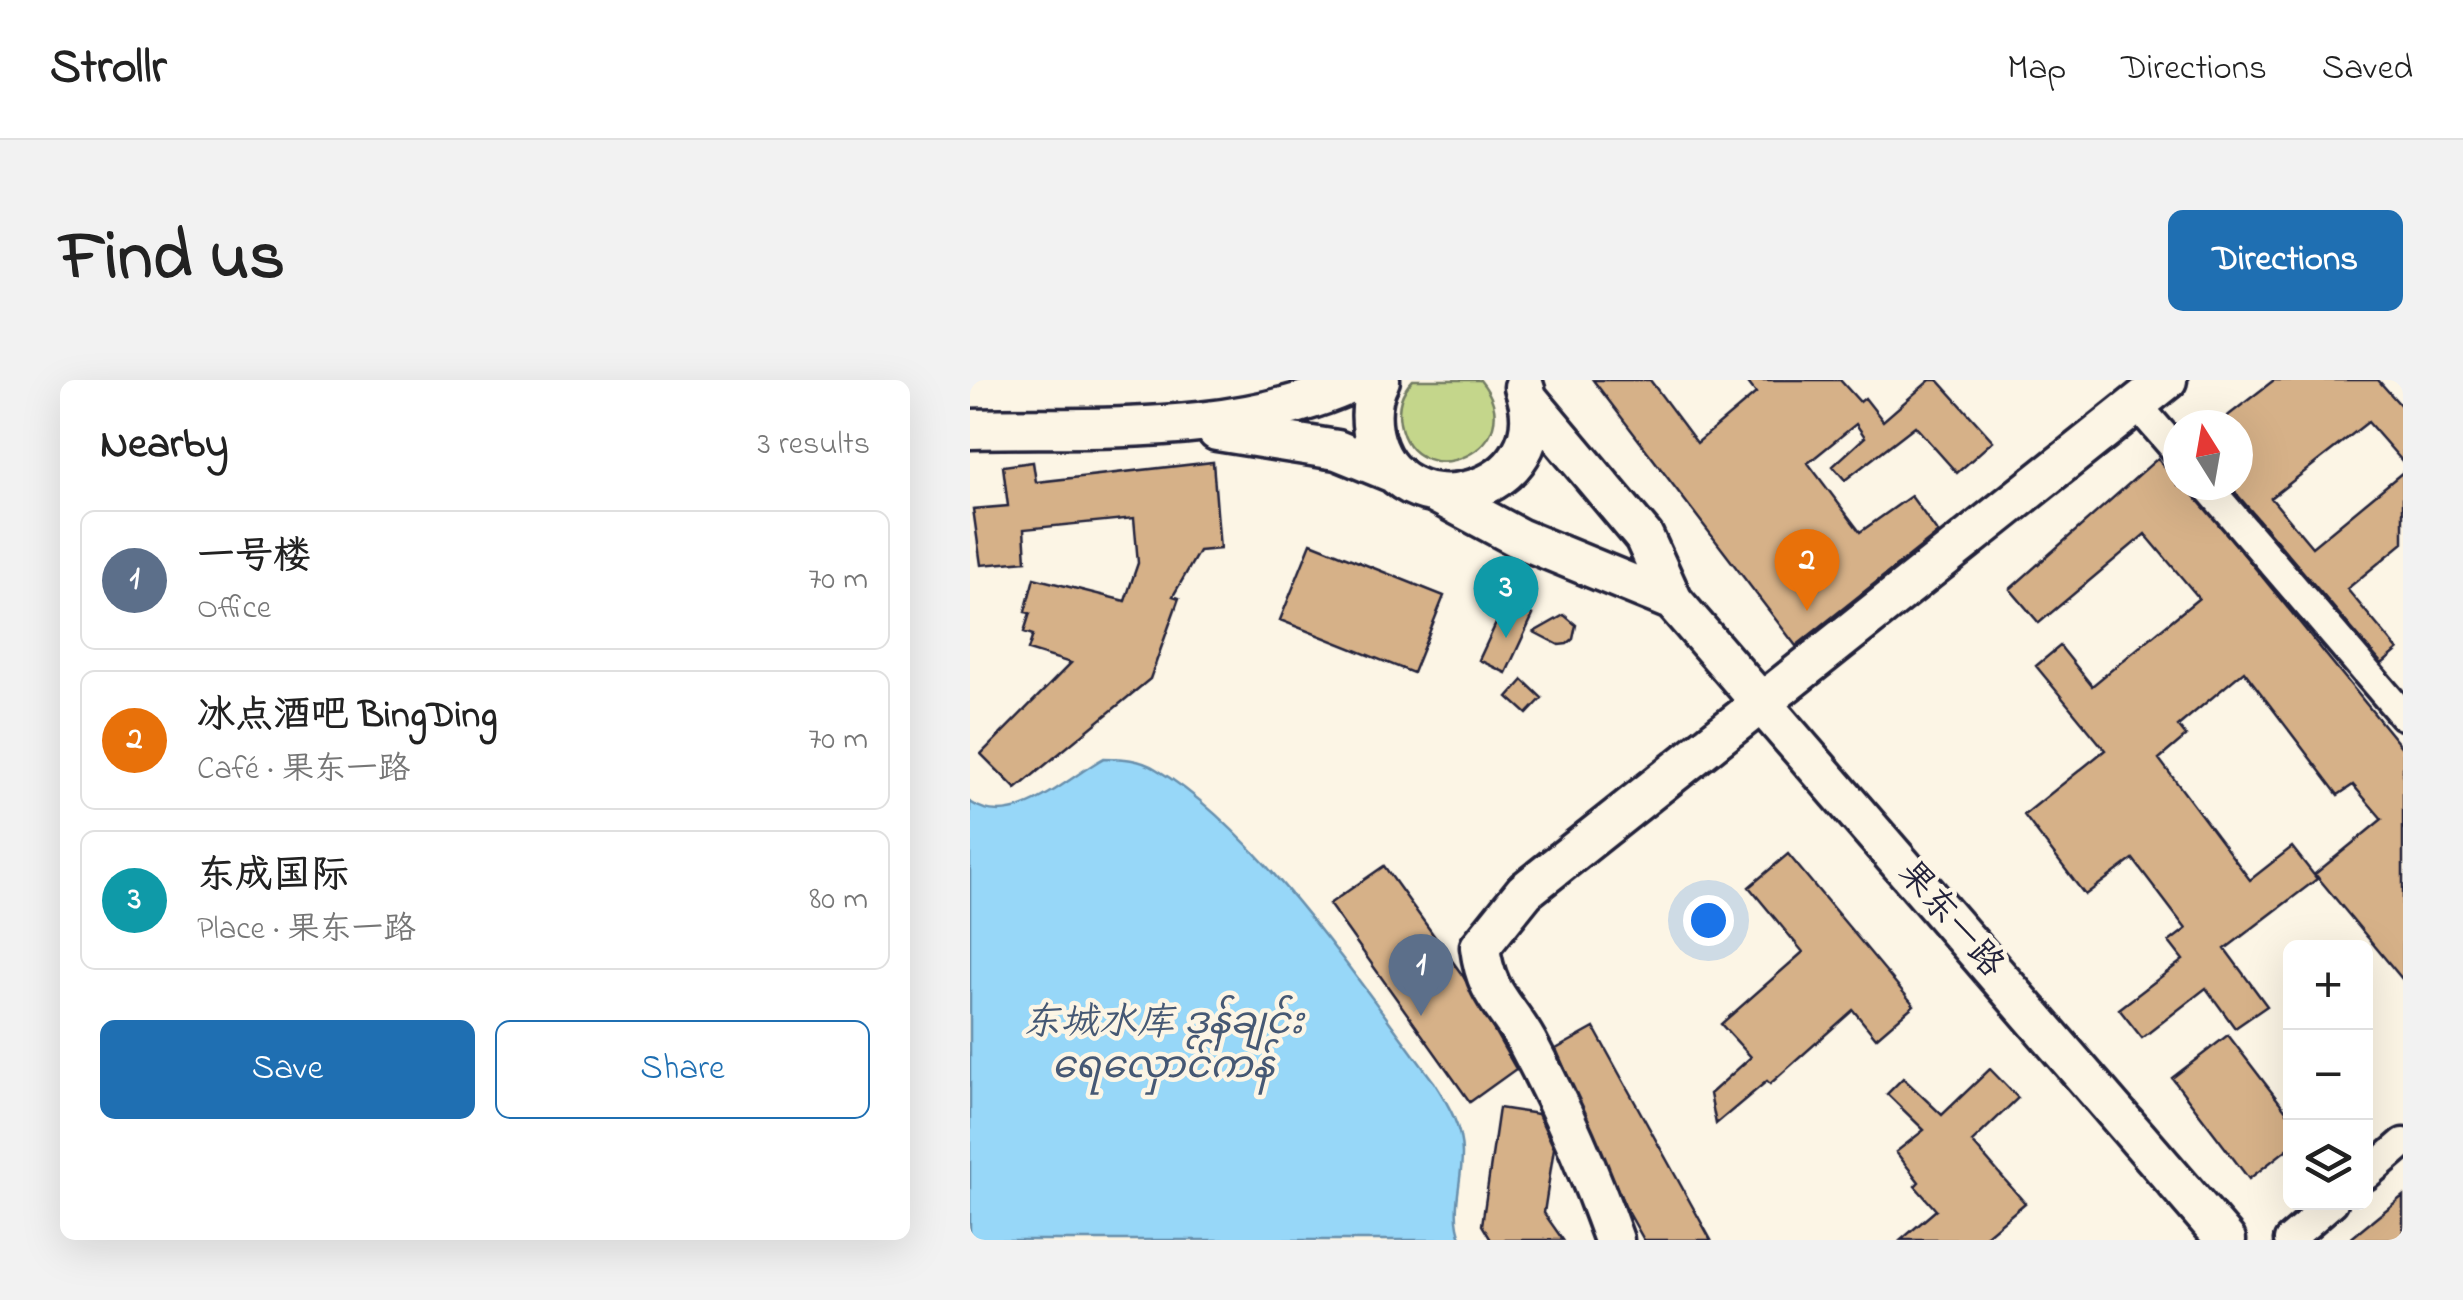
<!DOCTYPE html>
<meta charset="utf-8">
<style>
:root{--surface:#fff;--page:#f2f2f2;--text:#222;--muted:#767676;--line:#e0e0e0;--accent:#1f6fb2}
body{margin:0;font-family:"Indie Flower","LXGW WenKai TC","Noto Sans Myanmar",sans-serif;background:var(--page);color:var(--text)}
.controls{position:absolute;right:30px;bottom:30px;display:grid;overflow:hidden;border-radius:15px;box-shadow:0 10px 40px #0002}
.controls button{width:90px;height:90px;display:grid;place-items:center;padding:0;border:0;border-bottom:2px solid var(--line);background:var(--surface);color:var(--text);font:50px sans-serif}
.compass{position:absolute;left:1193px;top:30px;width:90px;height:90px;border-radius:50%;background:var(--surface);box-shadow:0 10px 40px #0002;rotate:349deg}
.you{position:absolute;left:738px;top:540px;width:35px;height:35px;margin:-25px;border:8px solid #fff;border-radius:50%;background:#1a73e8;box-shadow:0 0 0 15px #1a73e833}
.badge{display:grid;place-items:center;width:65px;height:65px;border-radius:50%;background:var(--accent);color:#fff;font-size:32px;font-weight:700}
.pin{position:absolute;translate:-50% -82px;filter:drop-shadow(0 2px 5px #0008)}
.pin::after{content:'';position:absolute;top:52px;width:35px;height:30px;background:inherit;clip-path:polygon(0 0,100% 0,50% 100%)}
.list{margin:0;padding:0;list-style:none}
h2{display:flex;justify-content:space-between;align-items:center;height:130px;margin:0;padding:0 40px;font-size:42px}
h2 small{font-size:32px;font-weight:400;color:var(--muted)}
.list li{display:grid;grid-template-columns:65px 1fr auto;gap:30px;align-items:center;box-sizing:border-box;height:140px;margin:0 20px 20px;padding:0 20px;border:2px solid var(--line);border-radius:15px}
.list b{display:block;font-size:38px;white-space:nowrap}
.list p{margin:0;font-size:32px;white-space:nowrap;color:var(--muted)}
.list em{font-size:32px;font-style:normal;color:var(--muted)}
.actions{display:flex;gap:20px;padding:30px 40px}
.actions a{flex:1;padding:22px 0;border:2px solid var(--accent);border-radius:15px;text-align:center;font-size:35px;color:var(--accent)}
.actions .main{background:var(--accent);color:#fff}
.icon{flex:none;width:55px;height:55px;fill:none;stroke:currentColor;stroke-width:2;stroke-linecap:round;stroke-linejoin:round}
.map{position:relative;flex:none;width:1433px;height:860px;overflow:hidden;border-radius:15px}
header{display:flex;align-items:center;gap:60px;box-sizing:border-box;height:140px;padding:0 50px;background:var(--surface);border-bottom:2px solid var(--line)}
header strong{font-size:48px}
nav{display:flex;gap:55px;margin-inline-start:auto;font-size:35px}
.intro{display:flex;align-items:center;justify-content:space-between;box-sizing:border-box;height:240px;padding:0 60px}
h1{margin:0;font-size:70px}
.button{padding:25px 45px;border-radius:15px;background:var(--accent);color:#fff;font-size:35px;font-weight:700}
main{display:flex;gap:60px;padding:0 60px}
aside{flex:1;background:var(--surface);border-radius:15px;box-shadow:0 10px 40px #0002}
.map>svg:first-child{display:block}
</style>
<header>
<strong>Strollr</strong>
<nav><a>Map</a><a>Directions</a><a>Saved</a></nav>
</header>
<div class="intro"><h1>Find us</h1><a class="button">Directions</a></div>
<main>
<aside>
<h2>Nearby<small>3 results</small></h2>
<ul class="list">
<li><span class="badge" style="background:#5c6f8a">1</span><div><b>一号楼</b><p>Office</p></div><em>70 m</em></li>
<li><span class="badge" style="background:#e8710a">2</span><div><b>冰点酒吧 BingDing</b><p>Café · 果东一路</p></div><em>70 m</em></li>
<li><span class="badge" style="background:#0f9aa8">3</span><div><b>东成国际</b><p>Place · 果东一路</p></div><em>80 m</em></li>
</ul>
<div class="actions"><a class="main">Save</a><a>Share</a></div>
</aside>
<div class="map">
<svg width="1433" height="860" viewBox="0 0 1433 860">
<rect width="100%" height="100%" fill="#fcf5e5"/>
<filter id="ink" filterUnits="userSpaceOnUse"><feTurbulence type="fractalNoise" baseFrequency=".01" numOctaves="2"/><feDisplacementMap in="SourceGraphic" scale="20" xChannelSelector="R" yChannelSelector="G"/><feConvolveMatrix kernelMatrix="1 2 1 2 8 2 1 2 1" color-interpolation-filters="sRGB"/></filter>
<g filter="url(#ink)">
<path fill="#c4d68b" stroke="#737c63" stroke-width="2.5" d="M 443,0 L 510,0 C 566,68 444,120 430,43 C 427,26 431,12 443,0 Z"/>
<path fill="#97d7f8" stroke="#688fac" stroke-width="2.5" d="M 134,378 C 152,378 170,379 186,389 C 288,450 391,605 464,702 C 478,724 492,747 492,774 C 492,804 480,832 492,860 L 0,860 L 0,422 C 44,452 95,399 134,378 Z"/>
<path fill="#d6b188" stroke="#22223b" stroke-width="2.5" d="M 623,0 L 680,0 L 727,63 L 786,13 L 776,0 L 870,0 L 890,22 L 895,18 L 913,41 L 960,0 L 968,0 L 1023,61 L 987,93 L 945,46 L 875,100 L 863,86 L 895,57 L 886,44 L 838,83 L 890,152 L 941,116 L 968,153 L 826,266 Z
M 1304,0 L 1408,0 L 1433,28 L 1433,82 L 1398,42 L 1301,118 L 1342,167 L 1433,92 L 1433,163 L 1377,209 L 1428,270 L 1412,284 L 1259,105 L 1268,105 L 1268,45 L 1246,45 Z
M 1188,78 L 1208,105 L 1215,110 L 1219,107 L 1433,369 L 1433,600 L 1345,494 L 1412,439 L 1383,405 L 1368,415 L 1274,291 L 1208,346 L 1216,356 L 1189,379 L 1280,500 L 1322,467 L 1347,499 L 1255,569 L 1297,626 L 1265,648 L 1236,608 L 1172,658 L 1149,629 L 1213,580 L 1199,562 L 1216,549 L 1163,479 L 1115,515 L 1054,435 L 1135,370 L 1066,286 L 1090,266 L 1122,306 L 1229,218 L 1175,154 L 1069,243 L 1040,209 Z
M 63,82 L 66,102 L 243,82 L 250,169 L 229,171 L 203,216 L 209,218 L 180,299 L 46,409 L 11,374 L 101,283 L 58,270 L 63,255 L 54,252 L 60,233 L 55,232 L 64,198 L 155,221 L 168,183 L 164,138 L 54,149 L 56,181 L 11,185 L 3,129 L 38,126 L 33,86 Z
M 341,163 L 474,216 L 443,293 L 310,240 Z
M 536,222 L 563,235 L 536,293 L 509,280 Z
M 594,235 L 606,245 L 603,259 L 597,264 L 589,265 L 564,252 Z
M 553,300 L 572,318 L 557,334 L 538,317 Z
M 818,474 L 944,625 L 906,658 L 883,630 L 800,704 L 797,701 L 746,744 L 740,714 L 781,677 L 751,644 L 833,572 L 779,507 Z
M 414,486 L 493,596 L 546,689 L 500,722 L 359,524 Z
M 624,648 L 741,860 L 674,860 L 655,826 L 586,669 Z
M 1258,655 L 1320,736 L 1320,767 L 1279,799 L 1202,698 Z
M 1020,689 L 1048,718 L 1002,762 L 1055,823 L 1011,860 L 931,860 L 966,830 L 945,806 L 949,802 L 926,772 L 954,750 L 917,714 L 933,698 L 972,735 Z
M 529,728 L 568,734 L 584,768 L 574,833 L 593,860 L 521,860 L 512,845 Z
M 1433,816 L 1433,860 L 1379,860 Z"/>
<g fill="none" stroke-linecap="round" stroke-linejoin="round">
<defs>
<path id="street" d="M 1167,25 L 1208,72
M 1236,105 L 1433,335
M 1396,795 L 1433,763
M 1319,860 L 1363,822"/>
<path id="secondary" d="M 410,0 C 401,17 400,34 403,52 C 424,159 594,114 554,7
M 559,20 L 674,157 L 703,221 L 1256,860
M 0,49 C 129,46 270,57 389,0
M 247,51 L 367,70 L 426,94
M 465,113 L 549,158 L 703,221
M 644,860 C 620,792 591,726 557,662 C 535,623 516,615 510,567 L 555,511 L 1197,0"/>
</defs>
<use href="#street" stroke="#22223b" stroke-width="35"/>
<use href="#secondary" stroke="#22223b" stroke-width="45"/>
<use href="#street" stroke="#fcf5e5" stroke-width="28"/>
<use href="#secondary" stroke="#fcf5e5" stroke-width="38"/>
</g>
</g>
<g text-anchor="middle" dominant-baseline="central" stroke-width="9" stroke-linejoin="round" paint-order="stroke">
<g font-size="35" fill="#22223b" stroke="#fcf5e5">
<text transform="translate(980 540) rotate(49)">果东一路</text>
</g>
<g font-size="38" font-style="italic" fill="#455874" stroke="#fcf5e5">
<text x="193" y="644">东城水库 ဒွန်ချင်း<tspan x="193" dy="44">ရေလှောင်ကန်</tspan></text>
</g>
</g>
</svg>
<div class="controls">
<button>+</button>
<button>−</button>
<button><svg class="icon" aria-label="layers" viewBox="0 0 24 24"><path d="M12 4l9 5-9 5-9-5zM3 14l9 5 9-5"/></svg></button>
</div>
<svg class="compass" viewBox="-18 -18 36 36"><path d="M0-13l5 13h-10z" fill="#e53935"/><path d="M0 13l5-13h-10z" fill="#767676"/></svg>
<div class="you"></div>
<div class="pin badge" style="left:451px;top:636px;background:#5c6f8a">1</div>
<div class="pin badge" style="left:837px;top:231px;background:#e8710a">2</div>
<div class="pin badge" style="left:536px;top:258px;background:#0f9aa8">3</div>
</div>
</main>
